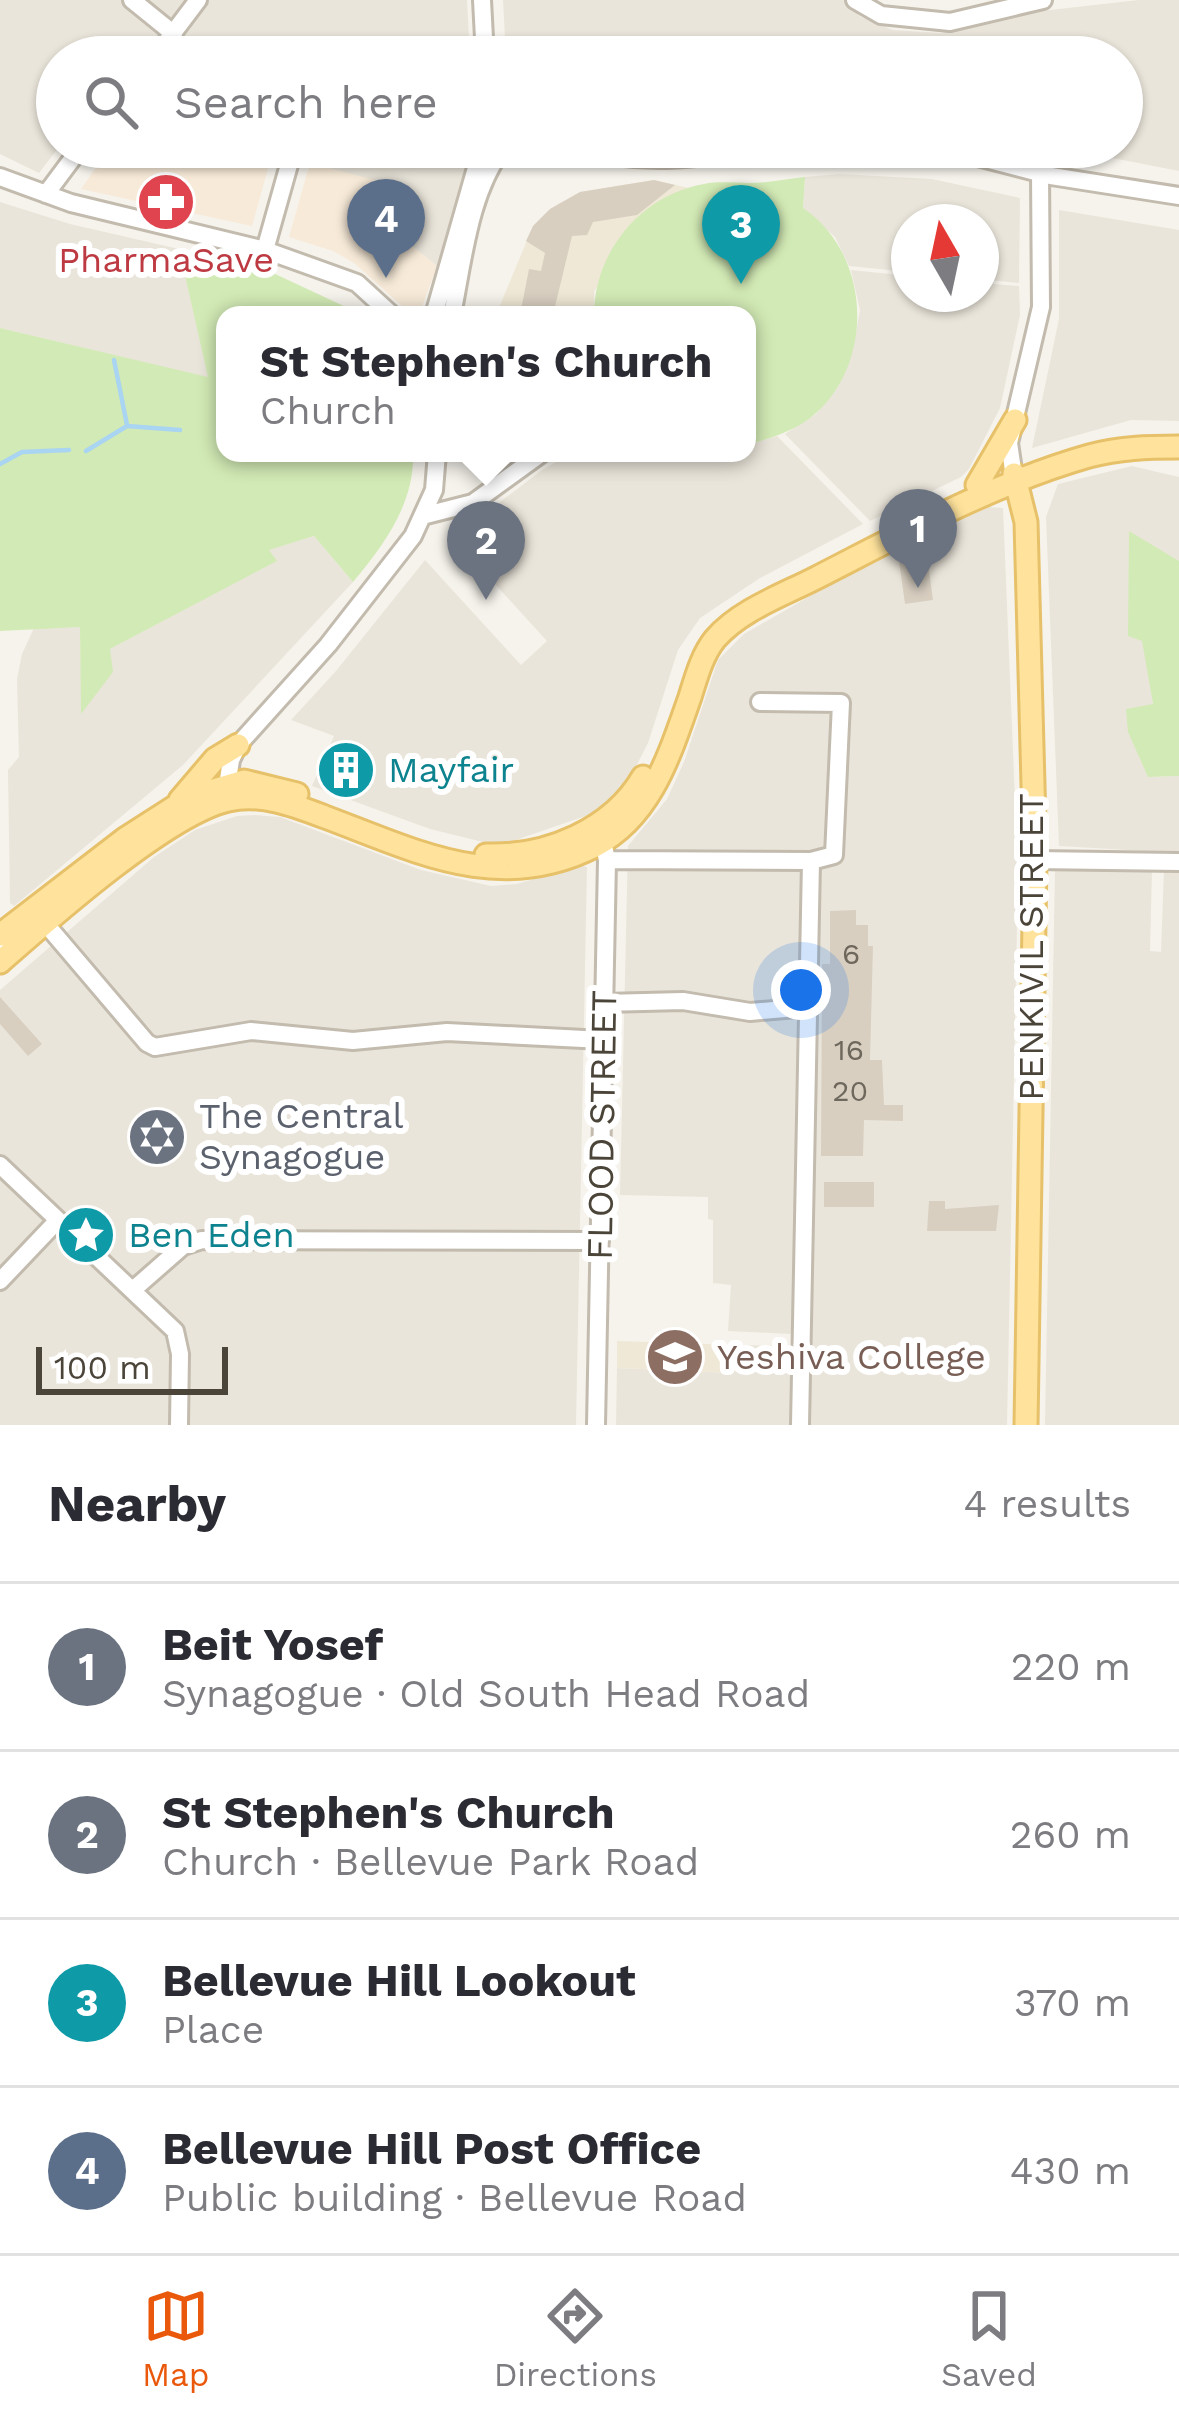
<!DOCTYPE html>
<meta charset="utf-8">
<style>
:root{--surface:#fff;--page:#f2f2f3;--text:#2b2b33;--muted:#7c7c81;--line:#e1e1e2;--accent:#ea580c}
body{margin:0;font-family:"Work Sans",sans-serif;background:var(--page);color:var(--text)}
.compass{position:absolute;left:891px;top:204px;width:108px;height:108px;border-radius:50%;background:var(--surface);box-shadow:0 3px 9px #0004;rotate:351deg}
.scale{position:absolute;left:36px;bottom:30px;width:192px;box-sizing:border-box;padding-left:12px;border:6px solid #4b4439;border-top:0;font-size:33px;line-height:42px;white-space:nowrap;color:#4b4439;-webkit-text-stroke:9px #fff;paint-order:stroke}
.you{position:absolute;left:801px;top:990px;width:42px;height:42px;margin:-30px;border:9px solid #fff;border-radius:50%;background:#1a73e8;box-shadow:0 0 0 18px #1a73e833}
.badge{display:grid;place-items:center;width:78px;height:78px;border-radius:50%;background:var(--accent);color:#fff;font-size:39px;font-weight:700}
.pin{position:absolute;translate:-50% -99px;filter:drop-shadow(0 3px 6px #0008)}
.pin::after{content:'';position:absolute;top:63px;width:42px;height:36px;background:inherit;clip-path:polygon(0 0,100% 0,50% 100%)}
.popup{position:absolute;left:216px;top:306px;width:540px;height:156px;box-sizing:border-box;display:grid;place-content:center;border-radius:24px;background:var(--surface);filter:drop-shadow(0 3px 9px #0005);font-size:39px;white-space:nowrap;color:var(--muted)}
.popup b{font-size:45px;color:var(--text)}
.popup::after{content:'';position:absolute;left:50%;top:100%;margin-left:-24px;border:24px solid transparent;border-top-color:var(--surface)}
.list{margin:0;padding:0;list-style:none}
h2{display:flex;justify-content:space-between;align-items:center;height:156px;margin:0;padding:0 48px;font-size:51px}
h2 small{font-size:39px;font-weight:400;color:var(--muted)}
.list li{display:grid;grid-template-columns:78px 1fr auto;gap:36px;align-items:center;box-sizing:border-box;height:168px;padding:0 48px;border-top:3px solid var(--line)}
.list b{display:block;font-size:45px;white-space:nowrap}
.list p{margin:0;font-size:39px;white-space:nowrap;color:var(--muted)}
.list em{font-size:39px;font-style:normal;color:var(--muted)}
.icon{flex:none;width:66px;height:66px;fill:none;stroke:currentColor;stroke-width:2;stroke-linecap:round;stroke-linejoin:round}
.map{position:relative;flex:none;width:1179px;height:1425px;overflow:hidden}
.search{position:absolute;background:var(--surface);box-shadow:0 3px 9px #0004;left:36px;right:36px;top:36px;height:132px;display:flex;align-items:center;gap:30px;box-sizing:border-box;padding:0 42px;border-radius:66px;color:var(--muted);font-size:45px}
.sheet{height:828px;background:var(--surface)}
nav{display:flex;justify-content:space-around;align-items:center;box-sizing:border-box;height:168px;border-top:3px solid var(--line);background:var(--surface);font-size:33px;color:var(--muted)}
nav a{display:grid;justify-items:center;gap:6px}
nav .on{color:var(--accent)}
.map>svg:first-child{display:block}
</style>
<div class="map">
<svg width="1179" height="1425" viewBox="0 0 1179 1425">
<rect width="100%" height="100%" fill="#f6f3ec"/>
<path fill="#eae5da" d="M 0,0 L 467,0 L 470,57 L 386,57 L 386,44 L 288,46 L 286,57 L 57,57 L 59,147 L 39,173 L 0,154 Z
M 503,0 L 843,0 L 861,17 L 893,30 L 941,33 L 1023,13 L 1139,0 L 1179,0 L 1179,171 L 1056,147 L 1122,147 L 1122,57 L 506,57 Z
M 312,147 L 471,147 L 437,266 L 369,212 L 332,169 L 310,163 Z
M 839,174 L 932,179 L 1020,198 L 1019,283 L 981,279 L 981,222 L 909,222 L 909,272 L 849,266 L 835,237 L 803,208 L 805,177 Z
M 0,202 L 70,224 L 179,249 L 209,378 L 0,328 Z
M 1059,210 L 1179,230 L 1179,421 L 1131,420 L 1032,448 L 1059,319 Z
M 851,270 L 909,276 L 909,294 L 981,294 L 981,283 L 1019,286 L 1020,315 L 1000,408 L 969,469 L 961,477 L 870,521 L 785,434 L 816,414 L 839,385 L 853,349 L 860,310 Z
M 777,436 L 863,524 L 760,578 L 700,618 L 678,650 L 648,743 L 630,778 L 597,812 L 510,842 L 487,843 L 430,829 L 312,786 L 334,736 L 291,720 L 336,671 L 425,560 L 521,665 L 547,641 L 453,538 L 542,470 L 572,453 L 747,453 L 747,445 Z
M 1132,466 L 1179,477 L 1179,561 L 1129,533 L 1153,705 L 1127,709 L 1148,777 L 1179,776 L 1179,853 L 1059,846 L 1046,517 L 1058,484 Z
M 988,507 L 1003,508 L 1018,874 L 1007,1425 L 616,1425 L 617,1368 L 733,1373 L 734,1345 L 792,1346 L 791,1334 L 728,1331 L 731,1285 L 713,1283 L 713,1220 L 708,1219 L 708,1197 L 620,1195 L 628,846 L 667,799 L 684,762 L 718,660 L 744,634 L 824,588 Z
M 314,536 L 353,582 L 183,765 L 14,906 L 10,903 L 8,770 L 19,757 L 17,679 L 22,654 L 34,628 L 80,627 L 82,713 L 110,649 L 276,561 L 268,550 Z
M 255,815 L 280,817 L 421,870 L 491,886 L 517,884 L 580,865 L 587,867 L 576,1425 L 0,1425 L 0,990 L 154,857 L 195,830 L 237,816 Z
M 1055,868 L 1152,870 L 1150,951 L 1161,952 L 1164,870 L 1179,870 L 1179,1425 L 1045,1425 Z"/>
<path fill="#f7ead8" d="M 110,147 L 247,147 L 272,154 L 252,226 L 81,189 Z
M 310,163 L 378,181 L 369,212 L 437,266 L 420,312 L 411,314 L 354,263 L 333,251 L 289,237 Z"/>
<path fill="#efe8d6" d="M 654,180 L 689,188 L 678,192 L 594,291 L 594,315 L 496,315 L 533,226 L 550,209 L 580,192 Z
M 617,1341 L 734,1345 L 734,1373 L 617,1368 Z"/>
<path fill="#d2eab5" d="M 805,177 L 803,208 C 870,253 876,360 815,414 C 796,431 771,438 747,445 L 747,315 L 594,315 C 594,252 641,195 704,184 C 720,181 734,183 749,183 C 768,183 787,179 805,177 Z
M 179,249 L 273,273 L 363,315 L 225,315 L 225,453 L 413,453 C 415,503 384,545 353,582 L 314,536 L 269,550 L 277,561 L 110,649 L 113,672 L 81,714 L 80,627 L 0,631 L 0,328 L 208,377 Z
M 1129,531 L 1179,561 L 1179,776 L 1148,777 L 1128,732 L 1126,709 L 1153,704 L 1142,641 L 1128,636 Z"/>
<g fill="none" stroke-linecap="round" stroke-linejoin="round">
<path stroke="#a9d4f2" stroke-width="4.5" d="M 114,360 L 127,425
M 86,451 L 127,426 L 180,430
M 0,464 L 22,452 L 69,450"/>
</g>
<path fill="#d8cfc1" d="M 654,180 L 675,185 L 637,215 L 593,222 L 587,235 L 572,236 L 553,315 L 520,315 L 529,269 L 541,271 L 545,253 L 526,241 L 533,226 L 550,209 L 580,192 Z
M 920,551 L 927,556 L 933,600 L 905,604 L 899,561 L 903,554 L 918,555 Z
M 333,747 L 371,761 L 361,794 L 321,779 Z
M 856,910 L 856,925 L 868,925 L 868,946 L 873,946 L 870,1060 L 882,1060 L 884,1105 L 903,1105 L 903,1121 L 864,1120 L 863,1156 L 821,1156 L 822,964 L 830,964 L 830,911 Z
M 0,997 L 42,1044 L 28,1056 L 0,1024 Z
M 824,1182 L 874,1182 L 874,1207 L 824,1207 Z
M 929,1201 L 945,1201 L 945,1209 L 999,1205 L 996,1231 L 927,1231 Z"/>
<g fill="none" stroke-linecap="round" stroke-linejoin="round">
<defs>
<path id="minor" d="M 132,0 L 174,34
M 482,0 L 485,57
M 855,0 L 881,15 L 950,22 L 1043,0
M 155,57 L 198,0
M 305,57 L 307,49
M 573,147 C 637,166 697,160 761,147
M 939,147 L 1051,176 L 1179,196
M 0,177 L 71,203 L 265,250 L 357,283 L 392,315
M 46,194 L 81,147
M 265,250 L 294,147
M 434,315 L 482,147
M 452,315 C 463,261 469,192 504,147
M 1013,470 L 1009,443 L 1041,307 L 1040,173
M 426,515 L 473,503 L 542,453
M 226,793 L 231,760 L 238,745 L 328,645 L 413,536 L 434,490 L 437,453
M 607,860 L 811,861 L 834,855 L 841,703 L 760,702
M 1035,860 L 1179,862
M 0,947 L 45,923 L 147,1043 L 155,1047 L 251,1031 L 353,1041 L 447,1032 L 603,1040
M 604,1003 L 683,1001 L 750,1012 L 809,1007
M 0,1165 L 175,1331 L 180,1354 L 179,1425
M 0,1281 L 58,1220
M 134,1289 L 183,1246 L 202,1240 L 600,1241
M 596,1425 L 607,860 L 601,833
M 800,1425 L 811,861"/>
<path id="major" d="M 1014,474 L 1026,522 L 1035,860 L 1026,1425
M 977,485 L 1015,420
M 180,800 L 215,759 L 238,745
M 486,855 C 547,857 612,830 643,777
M 0,935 L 126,838 L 190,797 L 244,781 L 297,794
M 0,962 C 50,918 167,814 228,800 C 261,792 296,806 325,817 C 416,851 499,895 595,846 C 652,816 670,753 690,697 C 696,678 702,655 715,639 C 740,610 783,595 816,578 C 904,533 994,483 1089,456 C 1119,448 1148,447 1179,447"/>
</defs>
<use href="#minor" stroke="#c2bbae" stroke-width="22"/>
<use href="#major" stroke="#e6c16a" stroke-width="27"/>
<use href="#minor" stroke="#fff" stroke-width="16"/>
<use href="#major" stroke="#ffe39c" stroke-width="21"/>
</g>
<defs>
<symbol id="pharmacy-disc" viewBox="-11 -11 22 22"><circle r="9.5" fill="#e0444e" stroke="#fff"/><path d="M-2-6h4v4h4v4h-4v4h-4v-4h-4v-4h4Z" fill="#fff"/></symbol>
<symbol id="building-disc" viewBox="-11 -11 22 22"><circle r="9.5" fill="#0f9aa8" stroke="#fff"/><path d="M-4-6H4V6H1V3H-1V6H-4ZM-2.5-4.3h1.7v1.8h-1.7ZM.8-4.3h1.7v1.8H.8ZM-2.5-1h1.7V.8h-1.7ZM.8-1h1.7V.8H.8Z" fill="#fff"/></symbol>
<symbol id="synagogue-disc" viewBox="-11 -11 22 22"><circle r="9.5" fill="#6b7280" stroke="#fff"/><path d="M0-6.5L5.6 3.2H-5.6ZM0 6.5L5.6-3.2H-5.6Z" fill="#fff"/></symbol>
<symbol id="sight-disc" viewBox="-11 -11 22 22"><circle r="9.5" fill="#0f9aa8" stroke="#fff"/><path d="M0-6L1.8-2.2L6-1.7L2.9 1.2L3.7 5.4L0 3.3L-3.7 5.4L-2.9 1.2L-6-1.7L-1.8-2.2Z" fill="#fff"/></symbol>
<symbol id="university-disc" viewBox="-11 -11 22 22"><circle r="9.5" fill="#8d6e63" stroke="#fff"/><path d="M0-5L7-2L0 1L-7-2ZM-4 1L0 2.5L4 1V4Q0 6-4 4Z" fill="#fff"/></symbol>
</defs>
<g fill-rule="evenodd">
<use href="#pharmacy-disc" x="133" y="169" width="66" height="66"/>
<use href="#building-disc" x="313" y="737" width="66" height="66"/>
<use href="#synagogue-disc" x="124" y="1104" width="66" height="66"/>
<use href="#sight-disc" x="53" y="1202" width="66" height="66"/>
<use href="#university-disc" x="642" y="1324" width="66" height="66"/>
</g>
<g text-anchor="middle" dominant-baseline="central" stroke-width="12" stroke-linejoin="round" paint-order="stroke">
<g font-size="30" fill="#6e675b">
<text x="851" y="953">6</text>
<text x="849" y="1049">16</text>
<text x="850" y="1090">20</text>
</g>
<g font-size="36" fill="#be3a42" stroke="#fff">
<text x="166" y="260">PharmaSave</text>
</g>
<g font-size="36" fill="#0d838f" stroke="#fff" text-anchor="start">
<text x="388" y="770">Mayfair</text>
<text x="128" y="1235">Ben Eden</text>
</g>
<g font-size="36" fill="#4b4439" stroke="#fff">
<text transform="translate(1031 947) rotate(-90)">PENKIVIL STREET</text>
<text transform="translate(602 1125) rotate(-89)">FLOOD STREET</text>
</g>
<g font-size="36" fill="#5b616d" stroke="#fff" text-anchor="start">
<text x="199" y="1116">The Central<tspan x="199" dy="41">Synagogue</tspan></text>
</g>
<g font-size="36" fill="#785e54" stroke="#fff" text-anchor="start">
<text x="717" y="1357">Yeshiva College</text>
</g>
</g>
</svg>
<svg class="compass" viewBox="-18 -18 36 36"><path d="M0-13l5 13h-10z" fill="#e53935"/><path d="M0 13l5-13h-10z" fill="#7c7c81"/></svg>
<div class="scale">100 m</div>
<div class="you"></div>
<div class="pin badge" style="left:918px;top:588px;background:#6b7280">1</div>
<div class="pin badge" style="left:486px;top:600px;background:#6b7280">2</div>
<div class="popup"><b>St Stephen's Church</b>Church</div>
<div class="pin badge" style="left:741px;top:284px;background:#0f9aa8">3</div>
<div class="pin badge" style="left:386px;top:278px;background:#5c6f8a">4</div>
<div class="search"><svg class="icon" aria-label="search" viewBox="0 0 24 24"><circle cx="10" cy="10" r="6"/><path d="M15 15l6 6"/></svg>Search here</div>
</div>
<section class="sheet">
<h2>Nearby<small>4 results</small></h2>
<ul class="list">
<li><span class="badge" style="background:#6b7280">1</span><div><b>Beit Yosef</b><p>Synagogue · Old South Head Road</p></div><em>220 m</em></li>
<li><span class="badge" style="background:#6b7280">2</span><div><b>St Stephen's Church</b><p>Church · Bellevue Park Road</p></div><em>260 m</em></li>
<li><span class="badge" style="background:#0f9aa8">3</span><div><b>Bellevue Hill Lookout</b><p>Place</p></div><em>370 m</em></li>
<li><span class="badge" style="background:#5c6f8a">4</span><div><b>Bellevue Hill Post Office</b><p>Public building · Bellevue Road</p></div><em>430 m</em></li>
</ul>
</section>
<nav>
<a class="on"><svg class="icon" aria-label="map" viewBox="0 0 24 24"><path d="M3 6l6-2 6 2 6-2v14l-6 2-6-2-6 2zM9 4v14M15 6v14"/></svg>Map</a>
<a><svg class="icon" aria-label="directions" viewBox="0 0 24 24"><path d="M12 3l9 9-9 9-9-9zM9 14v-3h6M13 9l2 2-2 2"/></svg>Directions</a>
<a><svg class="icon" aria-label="saved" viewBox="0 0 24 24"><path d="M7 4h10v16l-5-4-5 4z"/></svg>Saved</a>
</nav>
